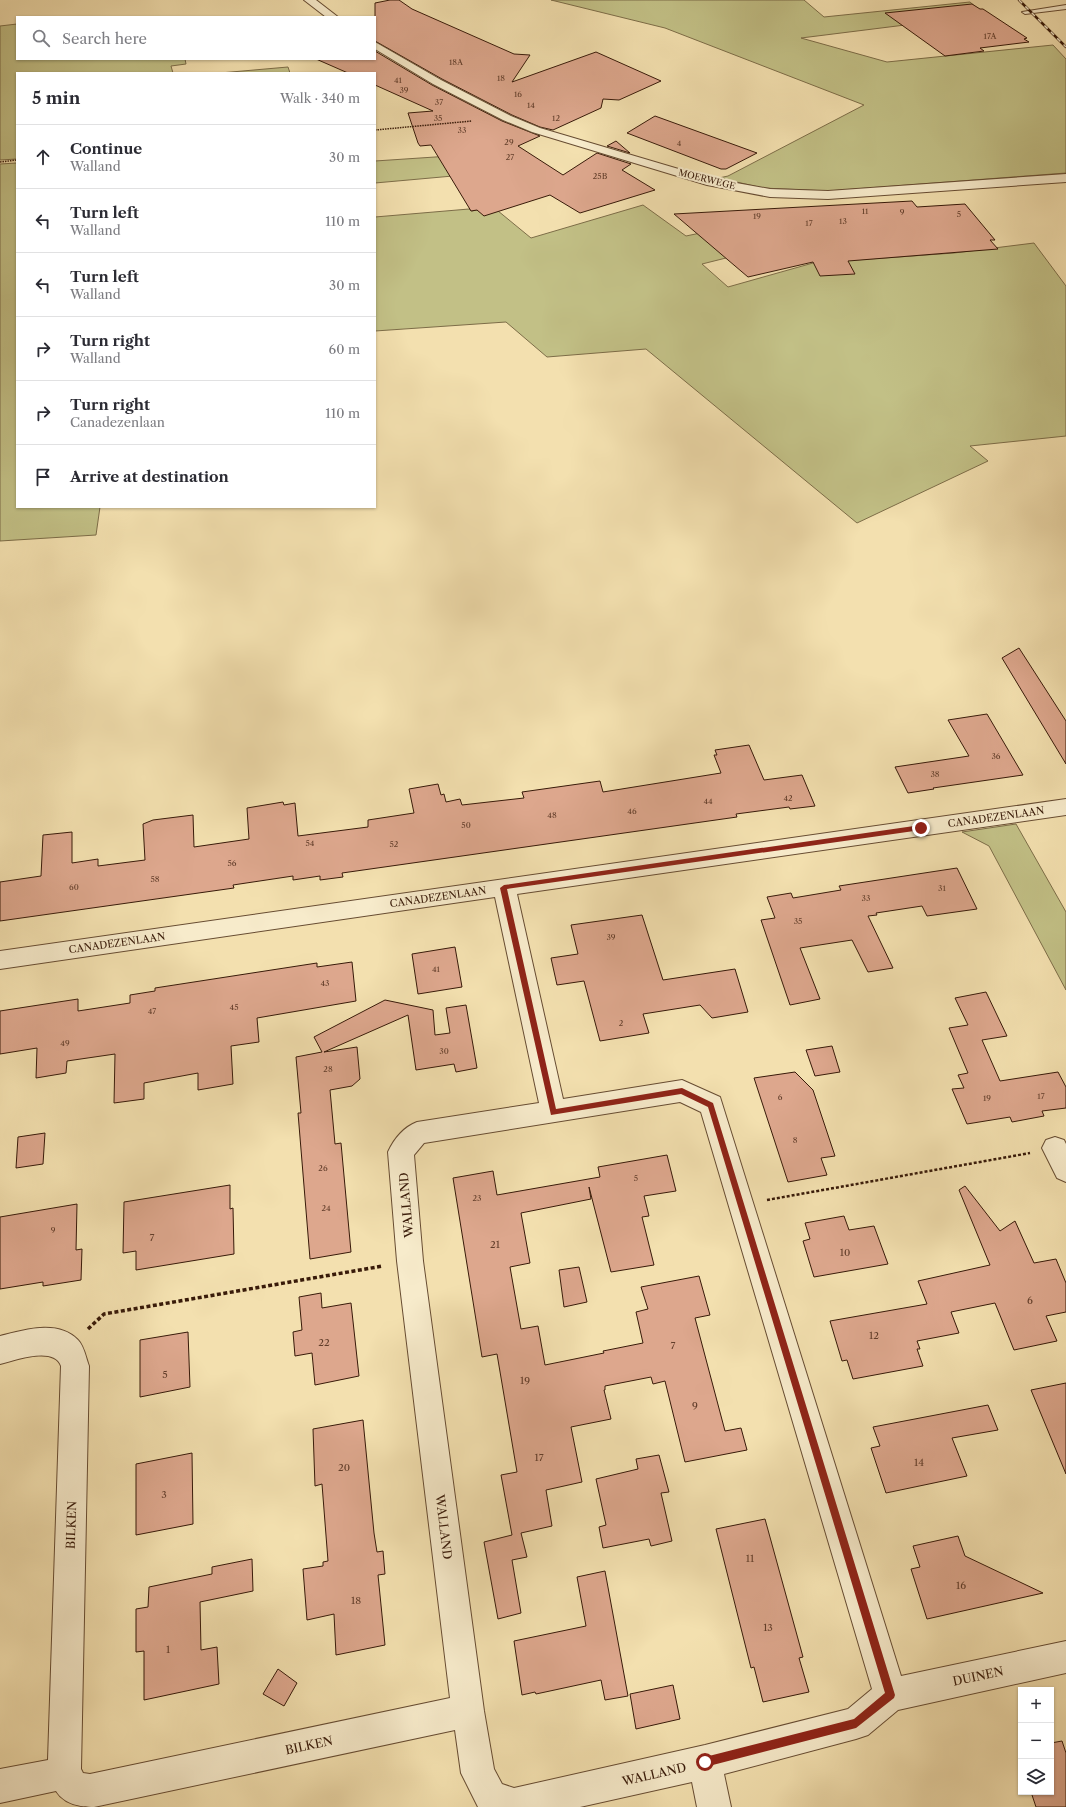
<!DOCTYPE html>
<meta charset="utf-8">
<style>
:root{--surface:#fff;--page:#f7f7f7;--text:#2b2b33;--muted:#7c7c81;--line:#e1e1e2}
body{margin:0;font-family:"Libre Caslon Text",serif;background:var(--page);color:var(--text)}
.controls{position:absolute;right:12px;bottom:12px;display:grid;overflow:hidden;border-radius:0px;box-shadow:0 1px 3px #0004}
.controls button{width:36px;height:36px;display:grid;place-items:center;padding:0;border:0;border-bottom:1px solid var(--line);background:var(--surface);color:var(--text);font:20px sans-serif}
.stop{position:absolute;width:12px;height:12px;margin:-9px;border:3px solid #8f2418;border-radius:50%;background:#fff}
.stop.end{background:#8f2418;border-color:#fff;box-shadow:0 1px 4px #0008}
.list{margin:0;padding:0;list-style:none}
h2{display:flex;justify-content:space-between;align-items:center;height:52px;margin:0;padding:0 16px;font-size:17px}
h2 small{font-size:13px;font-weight:400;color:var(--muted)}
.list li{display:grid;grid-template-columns:26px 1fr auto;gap:12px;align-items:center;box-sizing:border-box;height:64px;padding:0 16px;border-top:1px solid var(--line)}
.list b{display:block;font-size:15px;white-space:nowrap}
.list p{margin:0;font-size:13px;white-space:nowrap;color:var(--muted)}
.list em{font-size:13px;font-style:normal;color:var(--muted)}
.icon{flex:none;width:22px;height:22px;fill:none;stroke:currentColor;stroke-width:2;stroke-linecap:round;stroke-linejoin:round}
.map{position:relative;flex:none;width:1066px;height:1807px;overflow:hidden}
.search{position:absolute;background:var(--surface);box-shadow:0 1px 3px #0004;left:16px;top:16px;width:360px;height:44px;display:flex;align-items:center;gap:10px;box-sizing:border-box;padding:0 14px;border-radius:0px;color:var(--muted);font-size:15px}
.panel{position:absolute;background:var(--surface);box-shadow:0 1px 3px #0004;left:16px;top:72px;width:360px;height:436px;border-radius:0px}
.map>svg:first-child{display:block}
</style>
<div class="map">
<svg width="1066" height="1807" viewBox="0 0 1066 1807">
<rect width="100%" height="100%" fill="#f3e0af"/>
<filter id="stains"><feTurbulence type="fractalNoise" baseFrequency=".005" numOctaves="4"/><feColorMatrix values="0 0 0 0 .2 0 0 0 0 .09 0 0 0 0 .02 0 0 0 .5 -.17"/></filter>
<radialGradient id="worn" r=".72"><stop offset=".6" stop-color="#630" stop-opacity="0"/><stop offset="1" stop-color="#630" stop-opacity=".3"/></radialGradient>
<path fill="#c2c086" stroke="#7d6d48" d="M 551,0 L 804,0 L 824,17 L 970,2 L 985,15 L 801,38 L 887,62 L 1053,45 L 1066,59 L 1066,173 L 828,191 L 763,188 L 719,178 L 728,176 L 864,105 L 665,28 Z
M 17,24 L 17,59 L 185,59 L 186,64 L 171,66 L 173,73 L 17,73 L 17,159 L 0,160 L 0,26 Z
M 288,67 L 290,73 L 220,73 Z
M 450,156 L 464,175 L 375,183 L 375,161 Z
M 17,163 L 17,507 L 100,507 L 96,535 L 0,541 L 0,164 Z
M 643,205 L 686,236 L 729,227 L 758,250 L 702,264 L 728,287 L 813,263 L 954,253 L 1034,243 L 1066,286 L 1066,436 L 970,446 L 988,461 L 857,523 L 646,349 L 547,357 L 506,322 L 375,331 L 375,217 L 469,209 L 472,211 L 492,206 L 531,238 Z
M 1016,824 L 1066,912 L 1066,990 L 989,846 L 962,832 Z"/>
<path fill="#dda78d" stroke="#381a09" d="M 390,0 L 399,0 L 412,9 L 514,54 L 530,55 L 512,82 L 596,52 L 661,81 L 619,100 L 603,99 L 601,108 L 553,130 L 540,127 L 512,115 L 442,79 L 375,41 L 375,3 Z
M 972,4 L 980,9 L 983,9 L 1027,38 L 1024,39 L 1029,42 L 980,48 L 984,51 L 945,56 L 885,13 Z
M 375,51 L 432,85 L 502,121 L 540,136 L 518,146 L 563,175 L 597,153 L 631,164 L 622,170 L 655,190 L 580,213 L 550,195 L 484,216 L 477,210 L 471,211 L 431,145 L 420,146 L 418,143 L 408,113 L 433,111 L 375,85 L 375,73 L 348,73 L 316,59 L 375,59 Z
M 655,116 L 757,153 L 726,169 L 721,169 L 627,133 Z
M 616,141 L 630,153 L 607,146 Z
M 912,201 L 917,207 L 965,204 L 995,240 L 990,240 L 998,249 L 848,261 L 855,274 L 820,276 L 813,262 L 748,277 L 674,214 Z
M 1019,648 L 1066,721 L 1066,764 L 1002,658 Z
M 987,714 L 1023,775 L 933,788 L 934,789 L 908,793 L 895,767 L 969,756 L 948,720 Z
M 749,745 L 764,780 L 802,775 L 815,806 L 790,809 L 789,807 L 736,814 L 737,817 L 342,873 L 343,877 L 320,880 L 320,876 L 293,880 L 293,876 L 233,885 L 234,888 L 0,921 L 0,882 L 41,876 L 43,835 L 72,832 L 72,863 L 98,859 L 98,866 L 145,860 L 143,824 L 153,820 L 193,815 L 194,847 L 249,839 L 247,808 L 283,802 L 284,805 L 295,803 L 298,836 L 368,827 L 368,820 L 414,813 L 409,789 L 438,784 L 441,795 L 444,794 L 446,802 L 460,799 L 462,805 L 524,798 L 522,792 L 600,781 L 603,792 L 721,773 L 714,755 L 717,755 L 715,750 Z
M 957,868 L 977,909 L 927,916 L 922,906 L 876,913 L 877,915 L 868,916 L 893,968 L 868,972 L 852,940 L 800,948 L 820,999 L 790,1005 L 761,920 L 775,918 L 767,897 L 791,893 L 793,898 L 841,890 L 839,886 Z
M 642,915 L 663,980 L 735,969 L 748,1012 L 712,1018 L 700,1005 L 643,1014 L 649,1033 L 600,1041 L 584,981 L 557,985 L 551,958 L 578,954 L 571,925 Z
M 455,947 L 462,987 L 418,994 L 412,954 Z
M 352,962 L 356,1001 L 257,1018 L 259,1042 L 231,1046 L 233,1084 L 198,1090 L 198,1073 L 144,1083 L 144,1099 L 114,1103 L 115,1054 L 67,1061 L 66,1073 L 36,1078 L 37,1048 L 0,1054 L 0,1011 L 78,999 L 78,1011 L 130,1003 L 130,995 L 155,991 L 155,988 L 317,963 L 317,967 Z
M 986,992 L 1007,1036 L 982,1040 L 1000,1081 L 1058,1072 L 1066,1087 L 1066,1108 L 1042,1111 L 1044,1116 L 1012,1122 L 1010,1117 L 967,1124 L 952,1089 L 964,1088 L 958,1075 L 968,1073 L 949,1028 L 968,1025 L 955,998 Z
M 385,1000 L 433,1010 L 435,1035 L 450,1033 L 446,1008 L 466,1005 L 477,1068 L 456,1072 L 454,1064 L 416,1070 L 408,1015 L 324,1052 L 357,1047 L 360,1079 L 352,1086 L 330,1090 L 335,1144 L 341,1143 L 351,1252 L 310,1259 L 298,1113 L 301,1113 L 296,1057 L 322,1052 L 314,1037 Z
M 832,1046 L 840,1072 L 815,1076 L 806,1050 Z
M 795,1072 L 813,1090 L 835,1156 L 821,1158 L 827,1175 L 788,1182 L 754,1078 Z
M 45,1133 L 43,1164 L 16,1168 L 18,1137 Z
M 667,1155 L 676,1191 L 644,1196 L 649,1216 L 642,1217 L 654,1265 L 611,1272 L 589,1187 L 591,1199 L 521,1213 L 530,1263 L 510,1267 L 521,1329 L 538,1326 L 545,1365 L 604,1353 L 603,1351 L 643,1343 L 636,1312 L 648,1309 L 641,1287 L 699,1276 L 710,1315 L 695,1318 L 725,1431 L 741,1428 L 747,1450 L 685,1462 L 665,1381 L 653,1384 L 651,1377 L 605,1386 L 605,1390 L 604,1390 L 611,1419 L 571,1427 L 582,1482 L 546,1490 L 552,1526 L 521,1533 L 527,1557 L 512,1560 L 521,1613 L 498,1619 L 484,1542 L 512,1535 L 501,1475 L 517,1472 L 497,1354 L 482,1357 L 453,1178 L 493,1171 L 497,1195 L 600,1177 L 598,1167 Z
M 230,1185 L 230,1209 L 233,1208 L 234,1254 L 136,1270 L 136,1251 L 123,1253 L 124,1202 Z
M 965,1186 L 1000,1231 L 1015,1221 L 1034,1263 L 1056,1259 L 1066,1283 L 1066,1312 L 1046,1316 L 1057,1341 L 1014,1350 L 995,1303 L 951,1312 L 959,1333 L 917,1341 L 920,1349 L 917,1349 L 923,1366 L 853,1379 L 847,1360 L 842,1361 L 830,1321 L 927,1304 L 918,1281 L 990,1265 L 959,1190 Z
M 77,1204 L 76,1250 L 82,1249 L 81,1280 L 43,1286 L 43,1282 L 0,1289 L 0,1217 Z
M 844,1216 L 849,1230 L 874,1226 L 888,1264 L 814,1277 L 803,1241 L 810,1239 L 805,1223 Z
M 579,1267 L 587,1302 L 564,1307 L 559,1270 Z
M 321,1293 L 322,1308 L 351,1303 L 359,1376 L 315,1385 L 312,1353 L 295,1356 L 293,1332 L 302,1330 L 299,1297 Z
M 188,1332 L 190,1387 L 140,1397 L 140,1340 Z
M 1066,1383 L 1066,1474 L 1031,1390 Z
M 988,1405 L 998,1430 L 952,1438 L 967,1476 L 886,1493 L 871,1448 L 880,1446 L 873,1427 Z
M 363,1420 L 374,1533 L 377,1552 L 383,1551 L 385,1574 L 378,1575 L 385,1645 L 336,1655 L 334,1614 L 307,1620 L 303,1569 L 323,1566 L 323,1562 L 328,1561 L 322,1484 L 315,1486 L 313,1429 Z
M 192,1453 L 193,1524 L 136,1535 L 136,1464 Z
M 659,1455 L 669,1492 L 661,1493 L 672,1541 L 651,1546 L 649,1539 L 603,1548 L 599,1527 L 606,1525 L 596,1479 L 638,1469 L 636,1459 Z
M 765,1519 L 803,1657 L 799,1658 L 809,1692 L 763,1702 L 754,1667 L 751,1668 L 716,1529 Z
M 958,1536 L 965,1556 L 1043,1593 L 927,1619 L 911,1569 L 920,1567 L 913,1546 Z
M 252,1559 L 253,1591 L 200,1602 L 201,1650 L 217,1647 L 219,1684 L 144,1700 L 144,1651 L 136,1652 L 136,1609 L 148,1607 L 149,1587 L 212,1574 L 212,1567 Z
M 605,1571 L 628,1696 L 605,1700 L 601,1680 L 536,1694 L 535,1692 L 522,1695 L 514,1641 L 586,1626 L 577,1577 Z
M 278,1669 L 297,1683 L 284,1706 L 263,1694 Z
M 673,1685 L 680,1719 L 636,1729 L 630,1694 Z
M 1062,1741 L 1066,1753 L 1066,1807 L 1036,1807 L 1031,1792 L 1051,1792 L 1051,1743 Z"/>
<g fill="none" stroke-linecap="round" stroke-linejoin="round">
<defs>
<path id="service" d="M 1066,5 L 1066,9 L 1025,14 L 1022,12 Z"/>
<path id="minor" d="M 304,0 L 316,0 L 338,17 L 326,17 Z
M 375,42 L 441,80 L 511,116 L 540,128 L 709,178 L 770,189 L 828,191 L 1066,174 L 1066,182 L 828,199 L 770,197 L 707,185 L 532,132 L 503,120 L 433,84 L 375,49 Z
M 1066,799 L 1066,815 L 517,894 L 563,1099 L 682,1080 L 720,1097 L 901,1676 L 1066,1641 L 1066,1673 L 898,1710 L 868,1735 L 856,1739 L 724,1774 L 731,1807 L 697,1807 L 692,1782 L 580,1807 L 478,1807 L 461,1773 L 455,1730 L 94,1807 C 80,1807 64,1804 56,1791 L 0,1803 L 0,1769 L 48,1760 L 61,1366 C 54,1346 16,1360 0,1364 L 0,1336 C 24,1330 58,1319 78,1340 C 84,1346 86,1358 89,1366 L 81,1769 L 83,1773 L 90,1774 L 450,1698 L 397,1261 L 388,1152 C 394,1139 404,1127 417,1122 L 539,1103 L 495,897 L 0,969 L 0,951 ZM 680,1102 L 701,1112 L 872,1689 L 848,1709 L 705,1745 L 514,1788 L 502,1784 L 494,1769 L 484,1711 L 423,1261 L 414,1155 L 424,1143 Z
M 1055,1137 L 1064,1140 L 1066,1144 L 1066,1182 L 1057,1178 L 1042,1148 L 1046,1140 Z"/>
</defs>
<use href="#service" stroke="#674c32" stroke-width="2"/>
<use href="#minor" stroke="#674c32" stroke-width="2"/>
<path stroke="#381a09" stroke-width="1.5" stroke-dasharray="1.5 1" stroke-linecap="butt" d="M 375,130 L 472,121
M 0,162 L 17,160"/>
<path stroke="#381a09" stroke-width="2.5" stroke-dasharray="3 2" stroke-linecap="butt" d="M 767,1200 L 1030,1153"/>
<path stroke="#381a09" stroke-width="3.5" stroke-dasharray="4 2.5" stroke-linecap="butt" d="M 88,1329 L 104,1314 L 383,1266"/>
<use href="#service" fill="#f7ebcb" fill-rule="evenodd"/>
<use href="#minor" fill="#f7ebcb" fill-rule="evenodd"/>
<defs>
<path id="rail" d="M 1019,0 L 1066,47"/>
</defs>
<use href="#rail" stroke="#381a09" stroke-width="2.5"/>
<use href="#rail" stroke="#f7ebcb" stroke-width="1.5" stroke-dasharray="4.5" stroke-linecap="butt"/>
</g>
<path fill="#8f2418" d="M 921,825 L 924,828 L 921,830 L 507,889 L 556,1109 L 682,1088 L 713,1103 L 895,1695 L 894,1698 L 856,1728 L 705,1767 L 701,1766 L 700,1762 L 701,1759 L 705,1757 L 854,1719 L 885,1693 L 708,1107 L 681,1094 L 551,1115 L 500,888 L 504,885 Z"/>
<g text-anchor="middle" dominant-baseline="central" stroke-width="4" stroke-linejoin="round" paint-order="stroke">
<g font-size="8" fill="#613d2a">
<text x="990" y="36">17A</text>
<text x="456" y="62">18A</text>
<text x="501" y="78">18</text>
<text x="398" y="80">41</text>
<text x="404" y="90">39</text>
<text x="518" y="94">16</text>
<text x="439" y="102">37</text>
<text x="531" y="105">14</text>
<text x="438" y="118">35</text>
<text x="556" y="118">12</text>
<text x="462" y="130">33</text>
<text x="509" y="142">29</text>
<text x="679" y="143">4</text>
<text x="510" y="157">27</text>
<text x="600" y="176">25B</text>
<text x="865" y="211">11</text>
<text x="902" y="212">9</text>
<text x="959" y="214">5</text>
<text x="757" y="216">19</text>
<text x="843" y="221">13</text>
<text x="809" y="223">17</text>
<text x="996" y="756">36</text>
<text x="935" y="774">38</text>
<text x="788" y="798">42</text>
<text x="708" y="801">44</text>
<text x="632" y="811">46</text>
<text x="552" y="815">48</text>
<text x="466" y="825">50</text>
<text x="310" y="843">54</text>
<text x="394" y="844">52</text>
<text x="232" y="863">56</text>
<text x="155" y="879">58</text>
<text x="74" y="887">60</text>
<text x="942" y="888">31</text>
<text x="866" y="898">33</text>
<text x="798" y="921">35</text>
<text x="611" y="937">39</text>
<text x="436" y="969">41</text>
<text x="325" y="983">43</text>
<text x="234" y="1007">45</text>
<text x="152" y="1011">47</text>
<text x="621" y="1023">2</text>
<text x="65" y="1043">49</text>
<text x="444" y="1051">30</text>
<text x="328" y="1069">28</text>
<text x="1041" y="1096">17</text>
<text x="780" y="1097">6</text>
<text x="987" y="1098">19</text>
<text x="795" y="1140">8</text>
<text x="323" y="1168">26</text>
<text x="636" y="1178">5</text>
<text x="477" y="1198">23</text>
<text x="326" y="1208">24</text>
<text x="53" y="1230">9</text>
</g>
<g font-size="9" fill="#381a09" stroke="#f7ebcb">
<text transform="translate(707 179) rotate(14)">MOERWEGE</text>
</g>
<g font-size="10" fill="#381a09" stroke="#f7ebcb">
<text transform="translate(996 817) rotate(-8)">CANADEZENLAAN</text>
<text transform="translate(438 897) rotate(-8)">CANADEZENLAAN</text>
<text transform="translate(117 943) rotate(-8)">CANADEZENLAAN</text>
</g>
<g font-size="10" fill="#613d2a">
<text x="152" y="1237">7</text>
<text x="495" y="1244">21</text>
<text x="845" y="1252">10</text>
<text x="1030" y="1300">6</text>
<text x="874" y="1335">12</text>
<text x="324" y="1342">22</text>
<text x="673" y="1345">7</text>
<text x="165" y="1374">5</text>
<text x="525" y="1380">19</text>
<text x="695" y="1405">9</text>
<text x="539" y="1457">17</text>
<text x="919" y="1462">14</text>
<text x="344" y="1467">20</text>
<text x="164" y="1494">3</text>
<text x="750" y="1558">11</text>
<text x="961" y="1585">16</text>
<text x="356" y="1600">18</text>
<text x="768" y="1627">13</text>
<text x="168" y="1649">1</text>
</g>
<g font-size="12" fill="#381a09" stroke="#f7ebcb">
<text transform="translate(406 1205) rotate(-95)">WALLAND</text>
<text transform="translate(71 1525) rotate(-88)">BILKEN</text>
<text transform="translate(444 1527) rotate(83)">WALLAND</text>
<text transform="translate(978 1676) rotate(-12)">DUINEN</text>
<text transform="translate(309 1745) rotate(-12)">BILKEN</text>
<text transform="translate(654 1774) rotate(-13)">WALLAND</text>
</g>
</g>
<rect width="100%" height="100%" filter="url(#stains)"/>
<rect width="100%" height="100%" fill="url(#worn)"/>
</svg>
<div class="controls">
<button>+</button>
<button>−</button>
<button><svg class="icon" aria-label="layers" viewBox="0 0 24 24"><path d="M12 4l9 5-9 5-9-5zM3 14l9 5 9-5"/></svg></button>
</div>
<div class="stop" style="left:705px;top:1762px"></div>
<div class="stop end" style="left:921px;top:828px"></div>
<div class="search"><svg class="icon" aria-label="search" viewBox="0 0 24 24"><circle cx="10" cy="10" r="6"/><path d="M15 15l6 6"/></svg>Search here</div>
<section class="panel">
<h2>5 min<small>Walk · 340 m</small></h2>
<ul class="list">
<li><svg class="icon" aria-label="ahead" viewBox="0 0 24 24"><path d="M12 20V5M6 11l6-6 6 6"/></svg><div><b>Continue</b><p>Walland</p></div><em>30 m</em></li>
<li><svg class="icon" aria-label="left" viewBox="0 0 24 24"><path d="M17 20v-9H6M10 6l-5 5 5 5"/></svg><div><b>Turn left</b><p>Walland</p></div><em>110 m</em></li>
<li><svg class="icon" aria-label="left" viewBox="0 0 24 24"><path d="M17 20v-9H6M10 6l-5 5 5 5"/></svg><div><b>Turn left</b><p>Walland</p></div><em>30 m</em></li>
<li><svg class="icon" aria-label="right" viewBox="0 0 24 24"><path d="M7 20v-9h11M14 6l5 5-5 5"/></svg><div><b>Turn right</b><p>Walland</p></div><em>60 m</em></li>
<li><svg class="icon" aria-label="right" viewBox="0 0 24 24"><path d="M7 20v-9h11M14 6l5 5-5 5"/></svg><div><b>Turn right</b><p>Canadezenlaan</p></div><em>110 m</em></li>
<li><svg class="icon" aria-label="arrive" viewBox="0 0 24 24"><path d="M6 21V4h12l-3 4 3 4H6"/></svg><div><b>Arrive at destination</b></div></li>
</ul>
</section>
</div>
